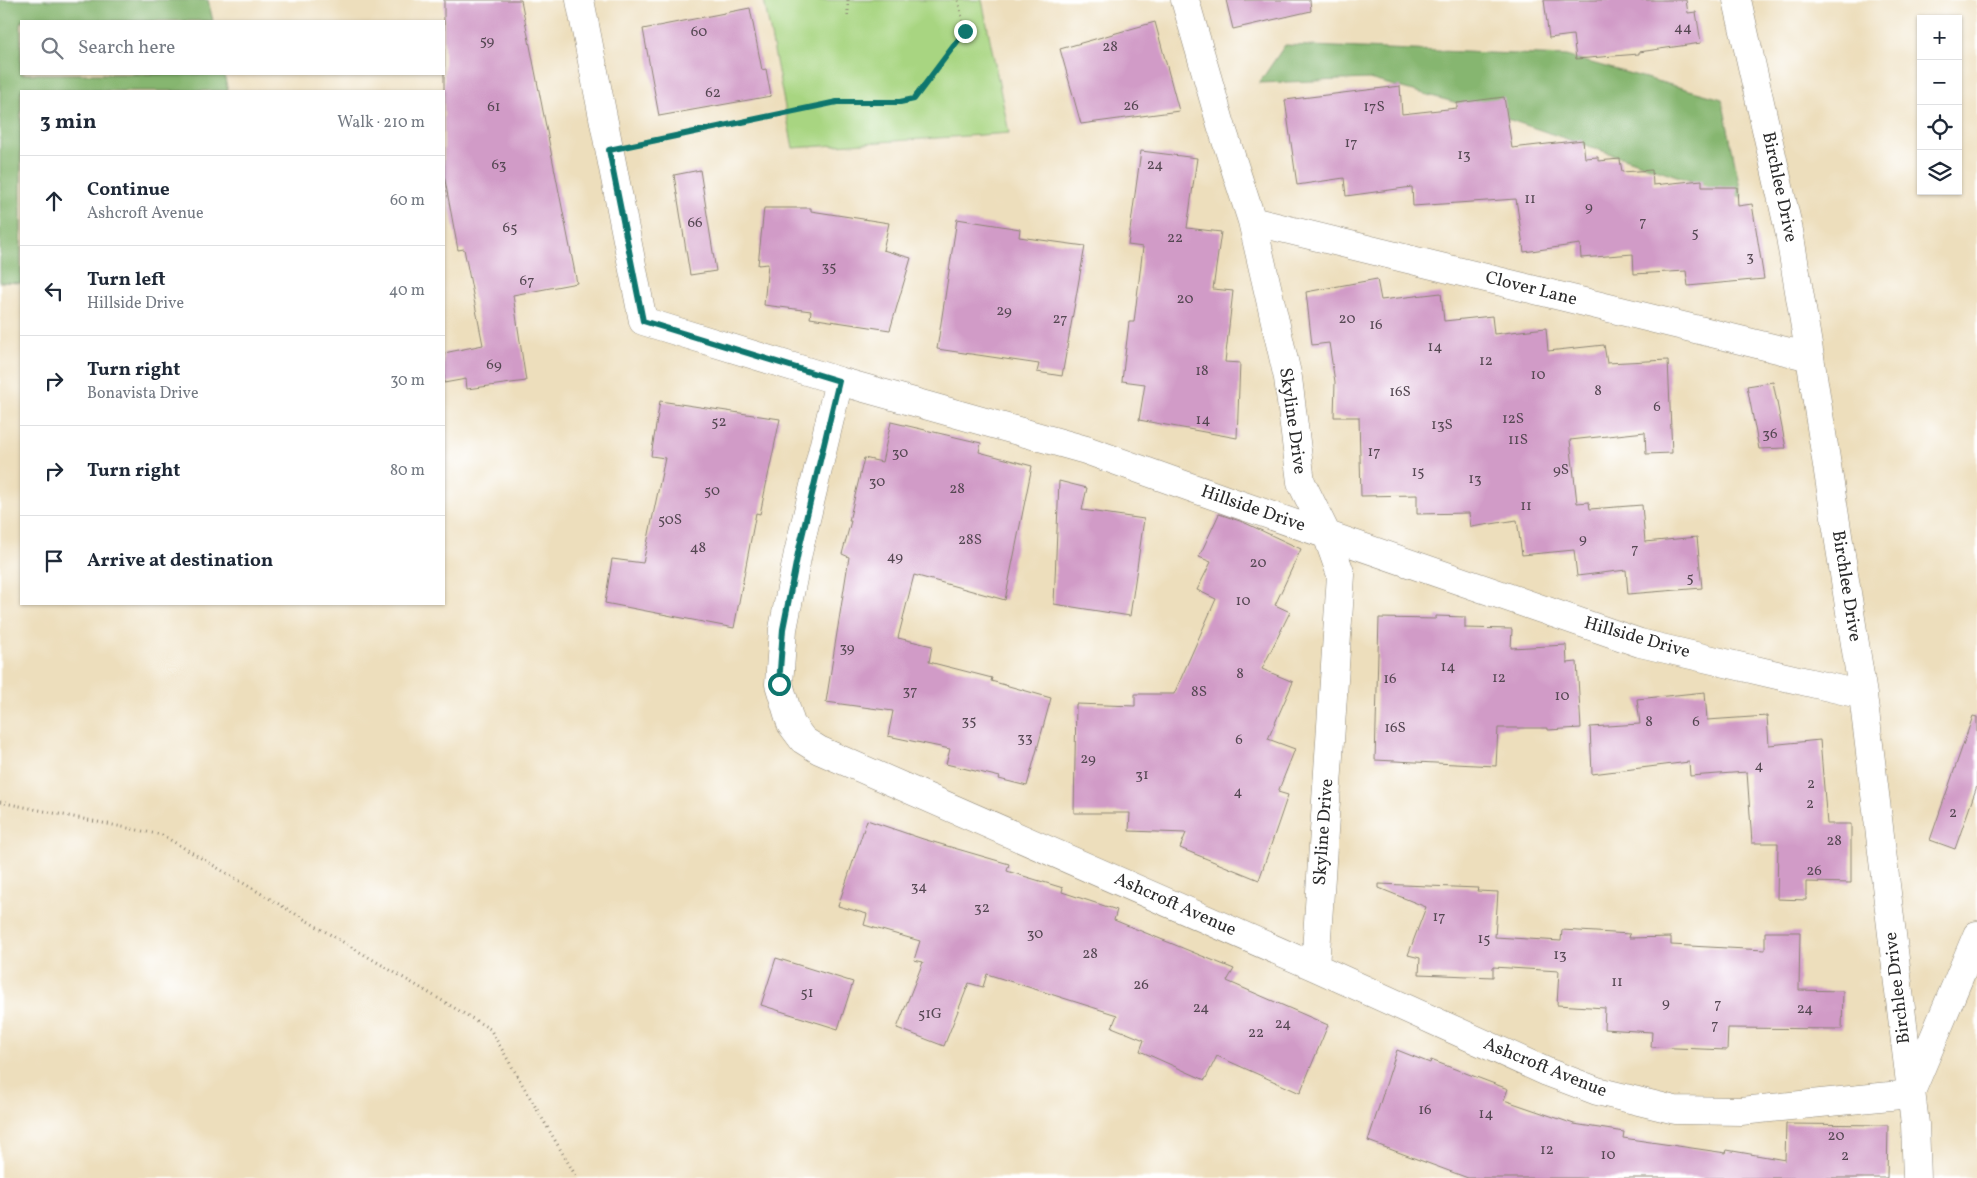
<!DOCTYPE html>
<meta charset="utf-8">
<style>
:root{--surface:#fff;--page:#f2f2f3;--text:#1f2937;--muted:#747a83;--line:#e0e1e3}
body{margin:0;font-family:Vollkorn,serif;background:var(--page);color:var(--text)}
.controls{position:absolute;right:15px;top:15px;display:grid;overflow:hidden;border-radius:0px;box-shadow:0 1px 4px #0004}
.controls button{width:45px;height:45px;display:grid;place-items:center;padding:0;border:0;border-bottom:1px solid var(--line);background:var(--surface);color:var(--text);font:25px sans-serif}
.stop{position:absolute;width:15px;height:15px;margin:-11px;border:4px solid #0f766e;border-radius:50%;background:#fff}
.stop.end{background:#0f766e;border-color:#fff;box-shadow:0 1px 5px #0008}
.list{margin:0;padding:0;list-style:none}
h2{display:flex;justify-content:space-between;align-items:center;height:65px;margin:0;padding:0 20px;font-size:21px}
h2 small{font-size:16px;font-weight:400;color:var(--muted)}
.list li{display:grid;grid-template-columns:32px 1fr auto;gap:15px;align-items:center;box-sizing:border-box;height:90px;padding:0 20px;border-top:1px solid var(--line)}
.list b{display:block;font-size:19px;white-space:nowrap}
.list p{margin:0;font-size:16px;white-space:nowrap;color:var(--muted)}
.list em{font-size:16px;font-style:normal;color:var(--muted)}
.icon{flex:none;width:28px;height:28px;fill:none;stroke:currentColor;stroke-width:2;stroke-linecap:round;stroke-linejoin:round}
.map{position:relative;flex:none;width:1977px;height:1178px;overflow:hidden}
.search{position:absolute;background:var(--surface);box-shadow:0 1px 4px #0004;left:20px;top:20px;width:425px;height:55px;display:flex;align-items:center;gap:12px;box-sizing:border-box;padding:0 18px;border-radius:0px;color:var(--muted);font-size:19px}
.panel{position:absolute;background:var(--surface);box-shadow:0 1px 4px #0004;left:20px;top:90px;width:425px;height:515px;border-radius:0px}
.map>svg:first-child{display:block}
</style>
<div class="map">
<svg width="1977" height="1178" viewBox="0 0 1977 1178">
<rect width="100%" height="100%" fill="#fff"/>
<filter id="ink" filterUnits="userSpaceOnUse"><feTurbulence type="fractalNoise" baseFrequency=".02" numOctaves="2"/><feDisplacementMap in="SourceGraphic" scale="10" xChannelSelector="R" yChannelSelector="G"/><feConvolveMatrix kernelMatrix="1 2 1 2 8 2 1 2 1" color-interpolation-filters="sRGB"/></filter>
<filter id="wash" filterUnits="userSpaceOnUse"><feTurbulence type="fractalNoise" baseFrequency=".0096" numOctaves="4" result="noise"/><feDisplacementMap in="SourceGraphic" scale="20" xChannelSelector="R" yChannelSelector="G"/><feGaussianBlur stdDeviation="1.12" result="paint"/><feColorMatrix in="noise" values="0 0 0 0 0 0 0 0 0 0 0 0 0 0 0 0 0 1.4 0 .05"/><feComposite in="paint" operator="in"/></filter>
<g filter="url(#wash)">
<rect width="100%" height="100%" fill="#eddebc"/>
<path fill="#a8d581" stroke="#6a8056" d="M 764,0 L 982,0 L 1009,133 L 793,148 Z"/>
<path fill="#86b66f" stroke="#58704d" d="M 0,0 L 208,0 L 213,21 L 21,21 L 21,74 L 224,74 L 228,91 L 21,91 L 21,283 L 0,282 Z
M 1285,45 L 1566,56 L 1722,99 L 1742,198 L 1472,107 L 1369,79 L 1259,83 Z"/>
<g id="blocks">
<path fill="#d19bc7" d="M 444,0 L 521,0 L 577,283 L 513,295 L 526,381 L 467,389 L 466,379 L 444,383 L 444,353 L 483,345 L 464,249 L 458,250 L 444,175 Z
M 1226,0 L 1310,0 L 1311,11 L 1233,29 Z
M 1544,0 L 1686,0 L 1688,13 L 1696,12 L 1701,43 L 1639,52 L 1639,54 L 1576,59 L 1573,35 L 1549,38 Z
M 750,8 L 762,70 L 766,69 L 771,96 L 659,116 L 643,29 Z
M 1155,22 L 1179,111 L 1081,124 L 1060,49 Z
M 1400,86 L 1402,114 L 1457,108 L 1457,103 L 1504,97 L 1512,148 L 1583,140 L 1585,158 L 1598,157 L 1598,161 L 1620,159 L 1622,172 L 1652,170 L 1653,185 L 1702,180 L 1702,187 L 1737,187 L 1738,206 L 1752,204 L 1764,279 L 1688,286 L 1686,271 L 1634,274 L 1633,254 L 1581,258 L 1580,244 L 1524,252 L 1516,199 L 1413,206 L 1412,187 L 1346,196 L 1344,178 L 1297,185 L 1285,100 Z
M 1141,151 L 1197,158 L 1187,228 L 1221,232 L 1213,289 L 1233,291 L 1225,362 L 1240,363 L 1237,438 L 1139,420 L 1145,384 L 1122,381 L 1129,322 L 1134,322 L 1143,247 L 1128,245 Z
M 700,170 L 716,271 L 690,275 L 674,175 Z
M 764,208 L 811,208 L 811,211 L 889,223 L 883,250 L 911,258 L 890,330 L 810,318 L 811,311 L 764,305 L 768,264 L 758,265 Z
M 957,219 L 1020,229 L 1019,237 L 1085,246 L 1062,376 L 1037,372 L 1039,364 L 937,349 Z
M 1377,279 L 1381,300 L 1441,293 L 1444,321 L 1492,316 L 1494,334 L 1546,328 L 1548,351 L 1604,345 L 1607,363 L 1668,360 L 1672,453 L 1646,454 L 1645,432 L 1570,440 L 1577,503 L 1589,502 L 1590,509 L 1642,505 L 1645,542 L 1697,537 L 1702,588 L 1628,594 L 1626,570 L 1577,576 L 1574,550 L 1522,555 L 1517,520 L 1471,527 L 1469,513 L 1417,514 L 1417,495 L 1361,496 L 1359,417 L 1334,417 L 1335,382 L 1329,343 L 1312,345 L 1306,292 Z
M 1773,382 L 1786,448 L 1759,449 L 1747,386 Z
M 660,401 L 780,419 L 760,514 L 756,513 L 734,628 L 605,603 L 612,559 L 643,563 L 665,458 L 651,456 Z
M 891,422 L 981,443 L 979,452 L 1032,466 L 1005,600 L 914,575 L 898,638 L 932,646 L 929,662 L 992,678 L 991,681 L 1051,698 L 1027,786 L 999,779 L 1000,777 L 946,764 L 950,749 L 888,736 L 893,711 L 826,702 L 849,557 L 842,554 L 851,521 L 849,521 L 864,458 L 882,462 Z
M 1059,481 L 1087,488 L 1082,510 L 1144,519 L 1130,616 L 1054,604 Z
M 1219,514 L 1243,522 L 1301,549 L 1275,605 L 1290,612 L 1262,669 L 1293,682 L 1268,739 L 1295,749 L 1278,792 L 1288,795 L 1259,880 L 1180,848 L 1186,833 L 1129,831 L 1130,813 L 1074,813 L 1076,704 L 1135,706 L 1135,694 L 1174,694 L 1216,599 L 1197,590 L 1211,562 L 1199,557 Z
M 1436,616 L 1465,617 L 1465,628 L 1512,629 L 1511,648 L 1566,645 L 1567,663 L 1577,662 L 1581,728 L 1548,730 L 1548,728 L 1498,728 L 1496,766 L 1375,760 L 1379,618 L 1436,619 Z
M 1705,692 L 1707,720 L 1767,716 L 1769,745 L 1820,740 L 1827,824 L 1851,824 L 1851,883 L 1806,882 L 1806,900 L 1777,899 L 1778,843 L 1752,843 L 1747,772 L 1690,776 L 1689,762 L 1592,774 L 1590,727 L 1640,724 L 1637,699 Z
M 1973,716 L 1977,717 L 1977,786 L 1955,849 L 1930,840 Z
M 867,820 L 923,839 L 1009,864 L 1007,871 L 1063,888 L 1062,892 L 1117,910 L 1114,920 L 1234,969 L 1227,981 L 1328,1025 L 1300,1093 L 1217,1056 L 1205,1080 L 1140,1051 L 1144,1040 L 1112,1027 L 1117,1015 L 987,974 L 983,987 L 969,983 L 944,1046 L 897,1028 L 923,962 L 914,960 L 920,941 L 864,925 L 867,914 L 838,906 Z
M 1379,884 L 1478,888 L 1477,891 L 1498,892 L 1495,937 L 1561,941 L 1562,930 L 1630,934 L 1629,938 L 1671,937 L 1671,945 L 1765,950 L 1765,932 L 1800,932 L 1799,990 L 1843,991 L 1842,1029 L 1728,1028 L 1727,1050 L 1651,1047 L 1652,1032 L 1604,1029 L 1605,1008 L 1557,1005 L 1559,971 L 1493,967 L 1493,977 L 1419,974 L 1420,958 L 1408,955 L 1426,907 L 1379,888 Z
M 776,958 L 853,982 L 838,1029 L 761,1005 Z
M 1397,1050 L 1430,1063 L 1431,1060 L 1508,1089 L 1504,1100 L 1574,1124 L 1624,1132 L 1623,1138 L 1726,1153 L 1727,1150 L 1785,1160 L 1786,1124 L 1888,1125 L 1887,1178 L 1468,1178 L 1368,1141 Z"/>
</g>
</g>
<g filter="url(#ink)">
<use href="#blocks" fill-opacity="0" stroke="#8c8474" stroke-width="1"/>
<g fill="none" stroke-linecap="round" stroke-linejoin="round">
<defs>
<path id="minor" d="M 580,0 L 643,321 L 839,381 L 1086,450 L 1232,502 L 1640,643 L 1863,695
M 1185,0 L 1221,125 L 1252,221 L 1288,378 L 1301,482 L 1327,535 L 1341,575 L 1315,967
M 1737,0 L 1789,231 L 1810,357 L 1863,695 L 1915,1124 L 1917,1178
M 1252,221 L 1810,357
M 839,381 L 798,553 L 783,629 L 779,684 L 791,724 L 803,740 L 819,750 L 1315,967 L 1547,1072 L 1597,1091 L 1675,1110 L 1741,1111 L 1910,1094
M 1911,1092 L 1977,935"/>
</defs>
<use href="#minor" stroke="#8c8474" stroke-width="29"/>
<path stroke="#8c8474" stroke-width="3" stroke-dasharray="1 4" stroke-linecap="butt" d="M 848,0 L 848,16
M 639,144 L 837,102 L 900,102 L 914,99 L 965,31 L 958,0
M 0,802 L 162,835 L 490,1029 L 577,1178"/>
<use href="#minor" stroke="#fff" stroke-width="28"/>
</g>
</g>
<g fill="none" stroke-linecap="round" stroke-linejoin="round" filter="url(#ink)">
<path stroke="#0f766e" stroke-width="6" d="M 779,684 L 783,629 L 798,553 L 839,381 L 643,321 L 609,150 L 837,102 L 900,102 L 914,99 L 965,31"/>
</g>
<g text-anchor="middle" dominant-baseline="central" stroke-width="4" stroke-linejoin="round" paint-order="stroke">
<g font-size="15" fill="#544752">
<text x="1683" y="28">44</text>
<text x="699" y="32">60</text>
<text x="487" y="41">59</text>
<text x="1110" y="47">28</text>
<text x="713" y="93">62</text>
<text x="1131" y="106">26</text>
<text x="494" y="107">61</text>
<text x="1374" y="107">17S</text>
<text x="1351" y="143">17</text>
<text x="1464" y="155">13</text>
<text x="499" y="165">63</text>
<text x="1155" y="165">24</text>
<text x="1530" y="199">11</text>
<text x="1589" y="207">9</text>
<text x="1643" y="222">7</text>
<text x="695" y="223">66</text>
<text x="510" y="228">65</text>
<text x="1695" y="233">5</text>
<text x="1175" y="238">22</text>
<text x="1750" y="257">3</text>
<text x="829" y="267">35</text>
<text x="527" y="281">67</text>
<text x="1185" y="299">20</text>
<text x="1004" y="311">29</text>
<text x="1060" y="319">27</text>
<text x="1347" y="319">20</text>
<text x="1376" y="325">16</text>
<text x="1435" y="347">14</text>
<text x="1486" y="361">12</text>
<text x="494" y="365">69</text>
<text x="1202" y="371">18</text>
<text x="1538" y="375">10</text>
<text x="1598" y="391">8</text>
<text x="1400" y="392">16S</text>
<text x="1657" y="407">6</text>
<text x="1513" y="419">12S</text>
<text x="1203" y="420">14</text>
<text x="719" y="422">52</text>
<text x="1442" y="425">13S</text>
<text x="1770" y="434">36</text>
<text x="1518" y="440">11S</text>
<text x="1374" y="452">17</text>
<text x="900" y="453">30</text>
<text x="1561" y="470">9S</text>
<text x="1418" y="472">15</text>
<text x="1475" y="479">13</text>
<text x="877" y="482">30</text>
<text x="957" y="489">28</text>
<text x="712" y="491">50</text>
<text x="1526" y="506">11</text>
<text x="670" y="520">50S</text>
<text x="1583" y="539">9</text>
<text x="970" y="540">28S</text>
<text x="698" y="548">48</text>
<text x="1635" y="549">7</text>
<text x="895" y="557">49</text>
<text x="1258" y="563">20</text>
<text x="1690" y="578">5</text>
<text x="1243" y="601">10</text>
<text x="847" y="648">39</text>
<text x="1448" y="667">14</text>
<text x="1240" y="674">8</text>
<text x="1499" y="678">12</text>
<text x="1390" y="679">16</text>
<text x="910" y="691">37</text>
<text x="1199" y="692">8S</text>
<text x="1562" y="696">10</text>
<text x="969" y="721">35</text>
<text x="1649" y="722">8</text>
<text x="1696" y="722">6</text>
<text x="1395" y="728">16S</text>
<text x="1025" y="738">33</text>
<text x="1239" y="740">6</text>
<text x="1088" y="759">29</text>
<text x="1759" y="766">4</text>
<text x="1142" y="775">31</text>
<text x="1811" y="784">2</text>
<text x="1238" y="792">4</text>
<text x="1810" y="804">2</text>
<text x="1953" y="813">2</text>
<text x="1834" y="841">28</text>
<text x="1814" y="871">26</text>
<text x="919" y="887">34</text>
<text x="982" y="908">32</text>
<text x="1439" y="917">17</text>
<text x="1035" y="934">30</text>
<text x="1484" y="939">15</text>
<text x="1090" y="954">28</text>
<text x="1560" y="955">13</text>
<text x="1617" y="982">11</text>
<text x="1141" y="985">26</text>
<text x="807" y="993">51</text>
<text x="1666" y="1003">9</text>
<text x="1718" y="1004">7</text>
<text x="1201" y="1008">24</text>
<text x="1805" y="1009">24</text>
<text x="930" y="1014">51G</text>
<text x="1283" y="1024">24</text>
<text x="1715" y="1025">7</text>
<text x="1256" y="1033">22</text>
<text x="1425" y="1110">16</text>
<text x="1486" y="1114">14</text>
<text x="1836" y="1136">20</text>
<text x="1547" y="1150">12</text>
<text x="1608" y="1155">10</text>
<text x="1845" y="1156">2</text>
</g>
<g font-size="18" fill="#2b2b2b" stroke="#fff">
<text transform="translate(1779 187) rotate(78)">Birchlee Drive</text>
<text transform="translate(1531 289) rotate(14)">Clover Lane</text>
<text transform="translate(1292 421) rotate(82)">Skyline Drive</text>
<text transform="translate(1253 509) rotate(19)">Hillside Drive</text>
<text transform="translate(1846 586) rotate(81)">Birchlee Drive</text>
<text transform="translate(1637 638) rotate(16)">Hillside Drive</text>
<text transform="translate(1324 832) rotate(-86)">Skyline Drive</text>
<text transform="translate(1175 905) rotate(24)">Ashcroft Avenue</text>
<text transform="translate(1898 988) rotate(-97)">Birchlee Drive</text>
<text transform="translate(1545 1068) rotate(22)">Ashcroft Avenue</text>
</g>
</g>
</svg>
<div class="controls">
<button>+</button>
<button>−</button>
<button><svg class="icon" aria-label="locate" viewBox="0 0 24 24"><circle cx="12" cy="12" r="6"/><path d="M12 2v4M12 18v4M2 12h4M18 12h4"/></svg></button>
<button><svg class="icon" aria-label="layers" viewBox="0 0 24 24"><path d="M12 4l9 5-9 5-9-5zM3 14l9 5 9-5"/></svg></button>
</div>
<div class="stop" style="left:779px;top:684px"></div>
<div class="stop end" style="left:965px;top:31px"></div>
<div class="search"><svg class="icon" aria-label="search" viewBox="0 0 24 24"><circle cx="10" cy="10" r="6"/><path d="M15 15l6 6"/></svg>Search here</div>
<section class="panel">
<h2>3 min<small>Walk · 210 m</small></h2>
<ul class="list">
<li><svg class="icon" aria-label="ahead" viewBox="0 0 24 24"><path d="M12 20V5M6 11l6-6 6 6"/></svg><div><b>Continue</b><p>Ashcroft Avenue</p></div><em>60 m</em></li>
<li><svg class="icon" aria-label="left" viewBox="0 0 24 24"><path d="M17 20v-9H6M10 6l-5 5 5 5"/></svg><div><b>Turn left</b><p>Hillside Drive</p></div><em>40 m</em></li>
<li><svg class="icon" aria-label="right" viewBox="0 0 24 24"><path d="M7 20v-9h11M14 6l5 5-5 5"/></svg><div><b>Turn right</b><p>Bonavista Drive</p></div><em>30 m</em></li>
<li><svg class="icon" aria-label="right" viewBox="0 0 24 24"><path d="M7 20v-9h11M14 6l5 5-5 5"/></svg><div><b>Turn right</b></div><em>80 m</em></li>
<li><svg class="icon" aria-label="arrive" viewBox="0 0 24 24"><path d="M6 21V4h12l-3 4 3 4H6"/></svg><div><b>Arrive at destination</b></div></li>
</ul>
</section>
</div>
